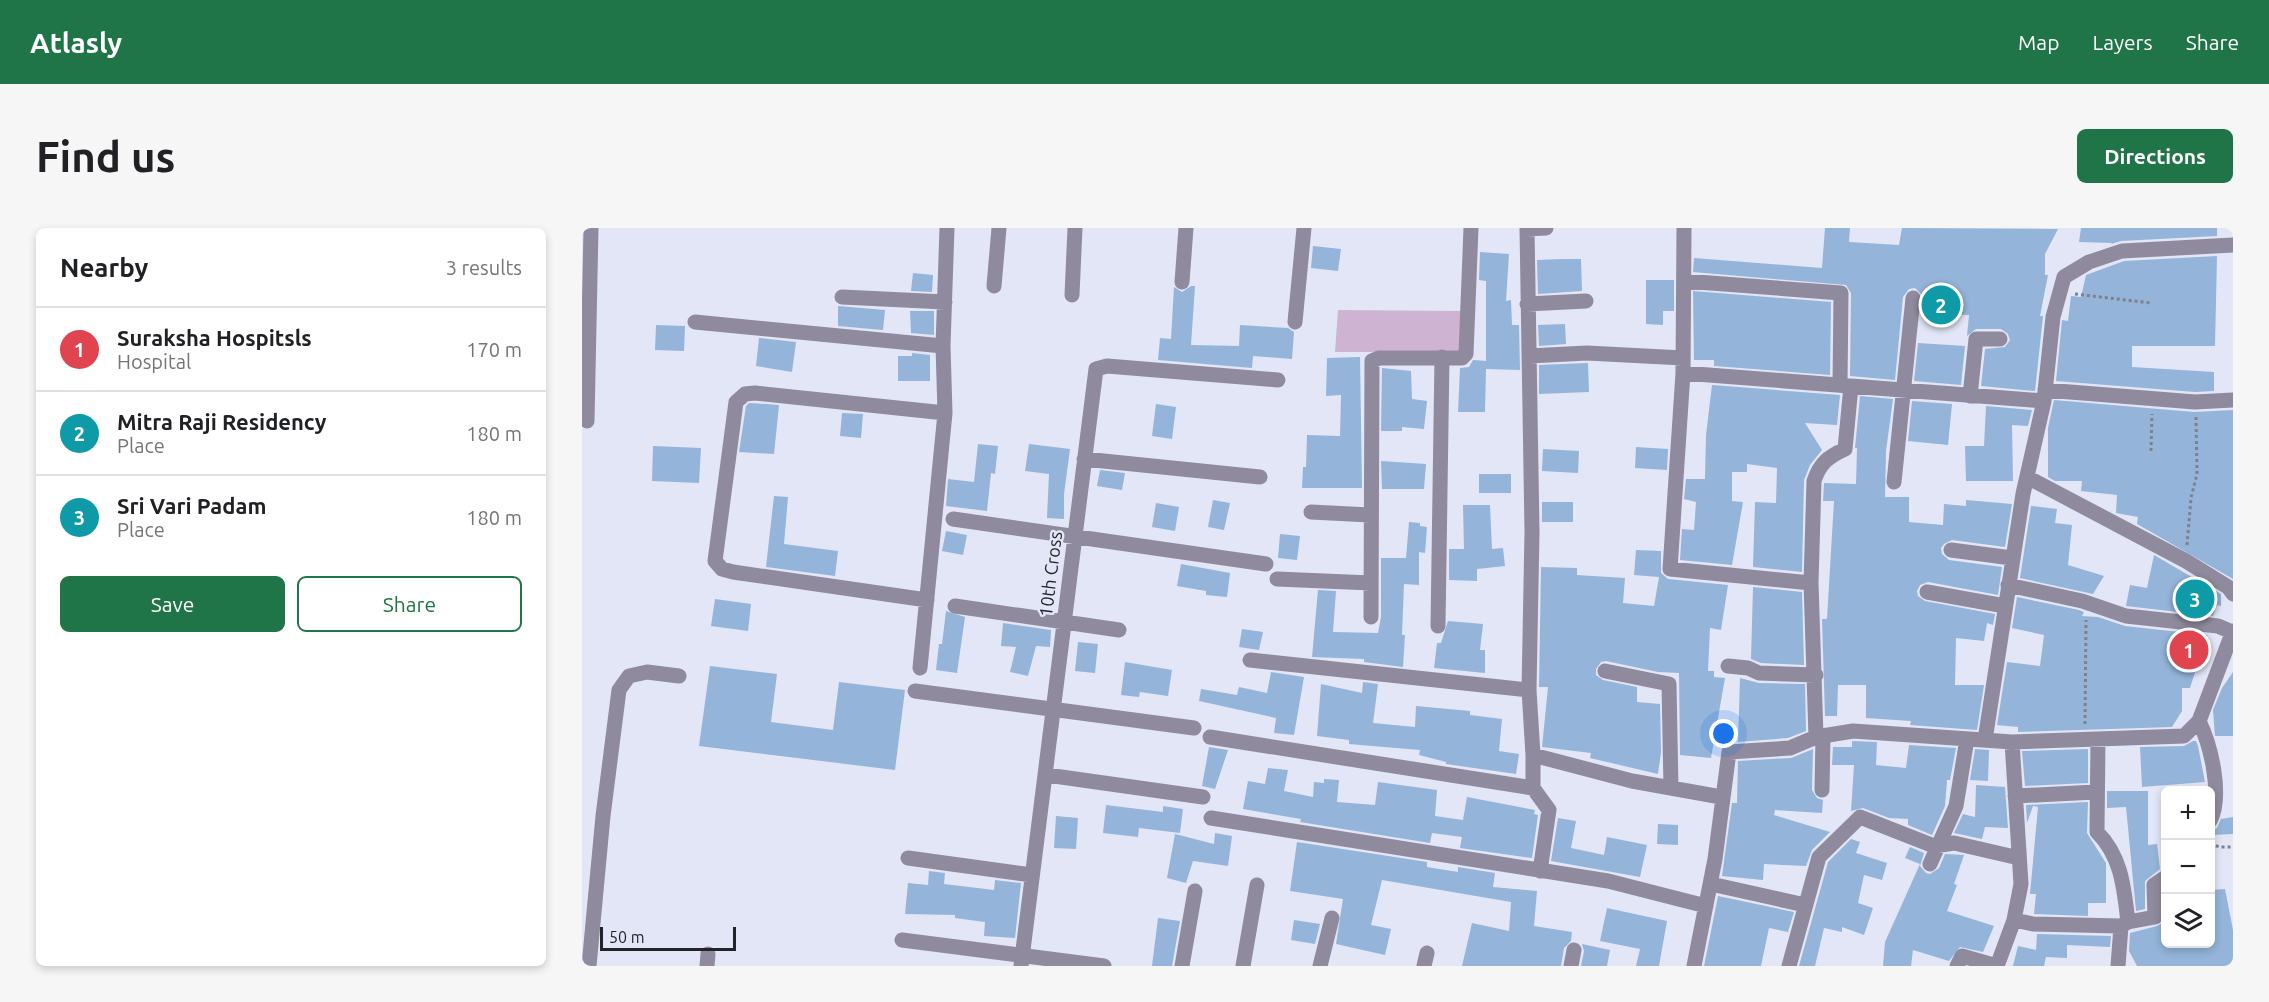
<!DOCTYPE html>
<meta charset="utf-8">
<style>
:root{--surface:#fff;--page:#f6f6f6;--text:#202124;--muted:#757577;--line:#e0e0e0;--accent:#207548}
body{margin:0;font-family:Ubuntu,sans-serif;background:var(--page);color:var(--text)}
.controls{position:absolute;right:18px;bottom:18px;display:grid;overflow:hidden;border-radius:9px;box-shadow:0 3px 9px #0003}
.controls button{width:54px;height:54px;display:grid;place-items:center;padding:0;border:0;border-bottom:2px solid var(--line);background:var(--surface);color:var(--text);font:30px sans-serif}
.scale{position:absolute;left:18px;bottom:15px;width:136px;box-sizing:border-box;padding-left:6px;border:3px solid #22242a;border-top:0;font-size:16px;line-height:21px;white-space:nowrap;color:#22242a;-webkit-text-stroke:4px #e2e6f7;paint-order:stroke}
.you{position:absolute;left:1142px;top:506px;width:21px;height:21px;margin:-15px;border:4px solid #fff;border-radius:50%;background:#1a73e8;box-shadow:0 0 0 9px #1a73e833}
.badge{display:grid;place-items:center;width:39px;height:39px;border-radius:50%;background:var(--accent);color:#fff;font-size:20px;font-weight:700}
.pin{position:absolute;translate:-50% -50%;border:3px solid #fff;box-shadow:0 2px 6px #0006}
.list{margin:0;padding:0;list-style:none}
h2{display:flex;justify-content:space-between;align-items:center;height:78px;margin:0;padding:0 24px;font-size:26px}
h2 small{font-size:20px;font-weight:400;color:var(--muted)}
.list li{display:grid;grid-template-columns:39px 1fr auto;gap:18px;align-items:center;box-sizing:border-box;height:84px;padding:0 24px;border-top:2px solid var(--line)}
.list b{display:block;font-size:22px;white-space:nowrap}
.list p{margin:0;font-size:20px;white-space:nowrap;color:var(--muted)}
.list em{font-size:20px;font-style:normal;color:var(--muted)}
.actions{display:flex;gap:12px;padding:18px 24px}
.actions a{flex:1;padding:14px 0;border:2px solid var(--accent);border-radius:9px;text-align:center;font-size:21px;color:var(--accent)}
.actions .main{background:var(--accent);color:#fff}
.icon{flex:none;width:33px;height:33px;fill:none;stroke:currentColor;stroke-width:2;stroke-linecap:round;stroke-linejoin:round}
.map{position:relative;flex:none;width:1651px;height:738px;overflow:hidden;border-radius:9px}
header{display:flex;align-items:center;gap:36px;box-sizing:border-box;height:84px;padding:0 30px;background:var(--accent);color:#fff}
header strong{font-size:28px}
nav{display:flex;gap:33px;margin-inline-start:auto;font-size:21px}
.intro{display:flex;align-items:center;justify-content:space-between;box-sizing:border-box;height:144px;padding:0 36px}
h1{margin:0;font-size:42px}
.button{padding:15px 27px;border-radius:9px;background:var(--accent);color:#fff;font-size:21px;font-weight:700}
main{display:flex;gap:36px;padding:0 36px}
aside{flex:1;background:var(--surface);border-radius:9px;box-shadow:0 3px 9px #0003}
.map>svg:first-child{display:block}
</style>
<header>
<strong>Atlasly</strong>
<nav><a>Map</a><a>Layers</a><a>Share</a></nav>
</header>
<div class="intro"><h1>Find us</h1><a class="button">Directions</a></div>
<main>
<aside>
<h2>Nearby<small>3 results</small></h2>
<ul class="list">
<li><span class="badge" style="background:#e0444e">1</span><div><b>Suraksha Hospitsls</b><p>Hospital</p></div><em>170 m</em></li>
<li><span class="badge" style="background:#0f9aa8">2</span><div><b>Mitra Raji Residency</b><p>Place</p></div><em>180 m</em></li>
<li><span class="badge" style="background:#0f9aa8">3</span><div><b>Sri Vari Padam</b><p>Place</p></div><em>180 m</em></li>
</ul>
<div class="actions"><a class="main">Save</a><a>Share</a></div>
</aside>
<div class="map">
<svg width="1651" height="738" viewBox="0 0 1651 738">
<rect width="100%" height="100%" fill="#e2e6f7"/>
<path fill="#ceb4d2" d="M 756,82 L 880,83 L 881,124 L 753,124 Z"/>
<path fill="#94b5d9" d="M 1243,0 L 1268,0 L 1267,14 L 1317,17 L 1320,0 L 1476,1 L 1463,26 L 1463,47 L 1466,47 L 1458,88 L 1461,88 L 1453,163 L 1399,158 L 1403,121 L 1423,119 L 1428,112 L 1426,106 L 1419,101 L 1394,101 L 1385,108 L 1387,87 L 1339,85 L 1340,67 L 1333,60 L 1327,61 L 1321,69 L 1313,152 L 1268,148 L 1269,65 L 1264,57 L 1111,44 L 1112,30 L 1240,40 Z
M 1499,0 L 1635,0 L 1635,8 L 1539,13 L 1529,16 L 1530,15 L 1497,14 Z
M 731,18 L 759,21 L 756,43 L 729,40 Z
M 898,24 L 927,26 L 924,73 L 929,72 L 930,97 L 937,97 L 938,142 L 904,141 L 903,184 L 876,184 L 878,140 L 887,139 L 891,132 L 904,133 L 904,53 L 897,52 Z
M 1635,28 L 1633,118 L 1550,118 L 1550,139 L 1632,144 L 1632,163 L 1613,164 L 1474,153 L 1480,92 L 1486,93 L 1489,68 L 1499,69 L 1504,47 L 1542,33 Z
M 980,31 L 999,31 L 1000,63 L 956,66 L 955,32 Z
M 331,45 L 351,47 L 350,64 L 329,63 Z
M 1064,52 L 1092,52 L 1092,83 L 1081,83 L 1081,97 L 1064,96 Z
M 609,58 L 613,58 L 609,117 L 657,118 L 658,97 L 706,100 L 712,104 L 710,131 L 671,128 L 670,140 L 576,132 L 578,110 L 589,111 L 592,59 L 600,64 Z
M 1111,63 L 1249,74 L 1248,147 L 1132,138 L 1132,132 L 1112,132 Z
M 256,78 L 303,82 L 301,102 L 256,98 Z
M 328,83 L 352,83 L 352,107 L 329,105 Z
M 983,96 L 984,116 L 957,118 L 956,97 Z
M 74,97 L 103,98 L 102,123 L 73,122 Z
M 177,110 L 214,114 L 210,144 L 174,138 Z
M 1336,115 L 1383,118 L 1379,157 L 1332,153 Z
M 330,125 L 348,127 L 348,153 L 316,153 L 316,128 L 330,128 Z
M 778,129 L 780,260 L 720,260 L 721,239 L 724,239 L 725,207 L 758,208 L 759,167 L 744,168 L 745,130 Z
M 1006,135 L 1007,164 L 957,166 L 957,137 Z
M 800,140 L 829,143 L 830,171 L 845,173 L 842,201 L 820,199 L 820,203 L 799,203 Z
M 1130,157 L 1258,167 L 1255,197 L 1223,195 L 1240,222 L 1228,237 L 1222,252 L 1220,344 L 1171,339 L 1173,274 L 1194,275 L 1195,240 L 1165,236 L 1165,244 L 1150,244 L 1150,273 L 1161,274 L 1150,337 L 1098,332 L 1100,301 L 1112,302 L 1114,274 L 1102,271 L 1104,251 L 1123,251 L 1124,207 Z
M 1278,168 L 1311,171 L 1304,223 L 1303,269 L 1327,269 L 1327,294 L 1361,297 L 1362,276 L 1384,278 L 1384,272 L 1430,276 L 1423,319 L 1370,312 L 1362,316 L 1359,320 L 1360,326 L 1367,332 L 1420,339 L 1416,367 L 1346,354 L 1338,357 L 1335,363 L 1336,368 L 1343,373 L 1413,386 L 1411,397 L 1405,395 L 1402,413 L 1374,410 L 1373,457 L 1402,457 L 1395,502 L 1328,497 L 1329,493 L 1284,490 L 1284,457 L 1256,457 L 1255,488 L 1243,488 L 1240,391 L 1245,391 L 1252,273 L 1241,273 L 1242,255 L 1274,256 L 1275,220 L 1273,220 Z
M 1472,172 L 1612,184 L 1651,182 L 1651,351 L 1555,296 L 1556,289 L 1534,285 L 1535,267 L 1499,263 L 1500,253 L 1473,253 L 1466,249 L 1466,200 Z
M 1330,173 L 1370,176 L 1366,217 L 1326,213 Z
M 167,175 L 197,177 L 192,226 L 157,224 L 164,178 Z
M 574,176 L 594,179 L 590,211 L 570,208 Z
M 1404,178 L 1450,182 L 1446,198 L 1430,197 L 1431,253 L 1384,253 L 1383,218 L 1402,218 Z
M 260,185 L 281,186 L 279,210 L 258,208 Z
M 396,216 L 416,218 L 413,246 L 409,245 L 405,283 L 364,278 L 366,251 L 392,254 Z
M 447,216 L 488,221 L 482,266 L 482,291 L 465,290 L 467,246 L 443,243 Z
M 71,218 L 119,220 L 117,255 L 70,253 Z
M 1054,219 L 1086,221 L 1085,242 L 1053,240 Z
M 961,221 L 997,223 L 996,245 L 960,243 Z
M 799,233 L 844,236 L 842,261 L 800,261 Z
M 518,242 L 543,245 L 540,262 L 515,258 Z
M 897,246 L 929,246 L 929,265 L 897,265 Z
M 192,268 L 206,269 L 202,316 L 256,323 L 253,348 L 184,339 Z
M 631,272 L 648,275 L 642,302 L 626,299 Z
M 960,274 L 991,274 L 991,294 L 960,294 Z
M 574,275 L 597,279 L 593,303 L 570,299 Z
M 881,277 L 908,277 L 910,321 L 921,320 L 923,338 L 895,341 L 895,353 L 867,352 L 867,321 L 882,321 Z
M 1449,278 L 1475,281 L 1473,295 L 1490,297 L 1486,337 L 1522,348 L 1511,366 L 1438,350 Z
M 827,294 L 838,295 L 838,298 L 845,299 L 843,325 L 837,324 L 837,357 L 822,356 L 820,407 L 823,407 L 821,439 L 782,434 L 782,431 L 730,429 L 736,362 L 754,363 L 751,404 L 796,405 L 799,389 L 799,330 L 824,330 Z
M 364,303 L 385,307 L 381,327 L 360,323 Z
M 698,306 L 718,308 L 715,332 L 696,330 Z
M 1054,322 L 1079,323 L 1079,345 L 1086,351 L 1146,357 L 1139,402 L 1128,400 L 1126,443 L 1132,443 L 1132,449 L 1143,450 L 1129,530 L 1098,527 L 1097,445 L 1076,444 L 1024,433 L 1019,434 L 1014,441 L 1014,447 L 1021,452 L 1055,459 L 1055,474 L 1078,476 L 1079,524 L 1076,546 L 1008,530 L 1009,525 L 960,519 L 966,459 L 957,459 L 959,339 L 995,340 L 995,347 L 1043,350 L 1041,375 L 1072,378 L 1077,349 L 1052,347 Z
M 1572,327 L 1639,366 L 1639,378 L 1635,377 L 1631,388 L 1544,378 L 1548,357 L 1565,360 Z
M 599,336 L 648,345 L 645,369 L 624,367 L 624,363 L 595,358 Z
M 1171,359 L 1220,364 L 1222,437 L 1179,435 L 1169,431 Z
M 1435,369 L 1497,382 L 1502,384 L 1500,388 L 1516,389 L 1543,398 L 1625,407 L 1608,460 L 1600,460 L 1600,483 L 1590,499 L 1436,504 L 1436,499 L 1415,497 L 1425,434 L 1458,438 L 1462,407 L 1430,400 Z
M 133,371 L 169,376 L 166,403 L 129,398 Z
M 364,383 L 383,389 L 375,445 L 354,442 L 357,416 L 360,416 Z
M 866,393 L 901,396 L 898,422 L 903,422 L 903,445 L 852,440 L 855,415 L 859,415 Z
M 421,395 L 469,402 L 468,419 L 454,418 L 446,448 L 428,444 L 434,419 L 419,418 Z
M 660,401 L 681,404 L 677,422 L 657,419 Z
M 496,414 L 516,416 L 513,445 L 493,443 Z
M 543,434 L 590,442 L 586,468 L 558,464 L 557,469 L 539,467 Z
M 128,438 L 195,446 L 189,494 L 251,502 L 257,454 L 323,462 L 313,542 L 117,518 Z
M 689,444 L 722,449 L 712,507 L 692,505 L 694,490 L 617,473 L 619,461 L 655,467 L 657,459 L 685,465 Z
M 1651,444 L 1651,508 L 1633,508 L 1631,482 L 1640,460 Z
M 1158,450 L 1177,455 L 1223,456 L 1224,503 L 1206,510 L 1156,514 Z
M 781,454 L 796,456 L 791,495 L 833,499 L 834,478 L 888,483 L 888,487 L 920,491 L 917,523 L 937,526 L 934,546 L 864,536 L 864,534 L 837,527 L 838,522 L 767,516 L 767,512 L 735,508 L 739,456 L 780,465 Z
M 1270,513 L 1295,514 L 1294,537 L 1324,540 L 1327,517 L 1374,520 L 1368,552 L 1365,552 L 1363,578 L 1350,607 L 1326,597 L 1326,591 L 1307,590 L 1281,580 L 1269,583 L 1272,537 L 1250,537 L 1251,519 L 1270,519 Z
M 1611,513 L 1614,513 L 1616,518 L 1623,554 L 1560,559 L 1558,519 L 1602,518 Z
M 627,519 L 646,522 L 633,561 L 620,558 Z
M 1231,521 L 1230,562 L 1235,570 L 1241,572 L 1240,585 L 1193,582 L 1192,587 L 1248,604 L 1230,622 L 1224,638 L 1182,636 L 1181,652 L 1140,648 L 1150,575 L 1155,575 L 1156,533 L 1209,530 Z
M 1393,521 L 1407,522 L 1406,553 L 1388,552 Z
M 1506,521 L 1506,555 L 1443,558 L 1440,523 Z
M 686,540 L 706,542 L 702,563 L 731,569 L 732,554 L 742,555 L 742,551 L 757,552 L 755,574 L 793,577 L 796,554 L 855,562 L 853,588 L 881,592 L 885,569 L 953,582 L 952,586 L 956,587 L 950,630 L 878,620 L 880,609 L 850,605 L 848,615 L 718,594 L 719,591 L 661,581 L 666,553 L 683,556 Z
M 1394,557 L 1423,559 L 1426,600 L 1403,599 L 1400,611 L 1372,605 L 1381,586 L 1393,589 Z
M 1525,563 L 1566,563 L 1566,617 L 1575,616 L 1578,641 L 1563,653 L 1563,681 L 1554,683 L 1544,579 L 1525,580 Z
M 1506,574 L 1505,605 L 1524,635 L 1524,675 L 1506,675 L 1506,688 L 1452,686 L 1454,666 L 1448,666 L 1456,579 L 1451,578 L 1445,595 L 1444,577 Z
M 524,577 L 581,584 L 581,578 L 601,581 L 598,605 L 557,600 L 556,609 L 521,605 Z
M 474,588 L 496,590 L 494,621 L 472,620 Z
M 1651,589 L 1651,606 L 1629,607 L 1629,603 L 1635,600 L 1639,591 Z
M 976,590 L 994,593 L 989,620 L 1022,627 L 1025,609 L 1065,617 L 1058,649 L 969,633 Z
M 1076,596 L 1096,597 L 1096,617 L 1075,616 Z
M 633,605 L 650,608 L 646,638 L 611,633 L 604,655 L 585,650 L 593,606 L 632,616 Z
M 1269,611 L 1278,614 L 1274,625 L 1305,635 L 1300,652 L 1282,647 L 1276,675 L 1291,680 L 1282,707 L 1260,699 L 1260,704 L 1242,700 L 1233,738 L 1217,738 L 1246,634 Z
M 715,614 L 845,634 L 845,639 L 876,644 L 876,639 L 913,645 L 911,659 L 955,663 L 952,698 L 990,704 L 989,713 L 982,720 L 979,738 L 880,738 L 890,695 L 927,703 L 929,674 L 800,652 L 789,697 L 809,701 L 803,727 L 754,716 L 761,671 L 708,663 Z
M 1328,619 L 1342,625 L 1338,638 L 1344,645 L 1348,646 L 1357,640 L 1363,626 L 1382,627 L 1372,656 L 1375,657 L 1365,683 L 1412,698 L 1401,724 L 1378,719 L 1367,733 L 1331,722 L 1329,738 L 1301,738 L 1303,714 L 1338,636 L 1323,630 Z
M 347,643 L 363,645 L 362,656 L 412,662 L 413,652 L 439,655 L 433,710 L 402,708 L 403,694 L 373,690 L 373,687 L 323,686 L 326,655 L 346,657 Z
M 1584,661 L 1584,716 L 1629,716 L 1629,662 L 1643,661 L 1651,702 L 1651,738 L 1555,738 L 1547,723 L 1548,705 L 1575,698 L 1582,694 Z
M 1136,668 L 1212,684 L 1206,704 L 1187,700 L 1179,738 L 1122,738 Z
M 1025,680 L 1085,693 L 1077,738 L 1054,738 L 1058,721 L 1018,713 Z
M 576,690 L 598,693 L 590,738 L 570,738 Z
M 712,692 L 738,696 L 733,716 L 709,712 Z
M 1455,706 L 1529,708 L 1528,719 L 1485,717 L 1485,730 L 1464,729 L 1462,738 L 1431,738 L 1436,718 L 1454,722 Z
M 1000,716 L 1028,722 L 1025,738 L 999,738 L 1002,723 Z"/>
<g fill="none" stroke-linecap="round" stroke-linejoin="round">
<path stroke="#7e818c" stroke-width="3" stroke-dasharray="3 3" stroke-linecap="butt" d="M 1493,66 L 1569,75
M 1569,223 L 1570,186
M 1605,317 L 1609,270 L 1615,246 L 1614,189
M 1503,496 L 1504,392
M 1628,616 L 1638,619 L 1651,619"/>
<path stroke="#8f8a9d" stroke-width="15" d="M 1102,0 L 1101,145 L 1088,341 L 1229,355
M 945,1 L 964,0
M 1102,53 L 1259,65 L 1258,157
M 600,54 L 604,0
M 412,58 L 417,0
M 490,67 L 493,0
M 260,69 L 363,74
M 945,76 L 1004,73
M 113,94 L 361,118
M 713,94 L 722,0
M 947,128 L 1005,125 L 1101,130
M 1101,145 L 1462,173
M 1463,162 L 1613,174 L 1651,172
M 1388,168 L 1394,111 L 1418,111
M 5,193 L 9,0
M 502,231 L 678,249
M 1445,249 L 1604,333 L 1646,359 L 1651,366
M 1312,254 L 1331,70
M 729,284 L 788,287
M 371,291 L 684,336
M 1369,322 L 1430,330
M 695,351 L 789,355
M 1426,357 L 1500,373 L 1544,388 L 1636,398 L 1650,404
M 1345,364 L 1423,378
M 345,372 L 151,344 L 140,341 L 133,333 L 154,174 L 163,166 L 173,165 L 363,185
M 373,378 L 537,402
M 789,389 L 790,133 L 797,130 L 880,130 L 884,126 L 889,0
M 856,398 L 860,129
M 668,432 L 947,462
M 1146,438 L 1166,440 L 1177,445 L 1234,447
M 338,440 L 363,185 L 361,118 L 365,0
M 1023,443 L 1087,456 L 1089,560
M 333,463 L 612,500
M 1617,493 C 1629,518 1641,567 1628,593
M 628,509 L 951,560 L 951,527 L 947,462 L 950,304 L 945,0
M 1234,509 L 1229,355 L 1232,253 C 1238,235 1246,229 1263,221 L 1269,158
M 1403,512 L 1441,266 L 1462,173 L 1471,89 L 1482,49 L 1507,34 L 1540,23 L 1651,17
M 1430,514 L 1439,656 L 1432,692 L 1451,696 L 1539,698 L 1546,694 C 1542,661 1540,629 1515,604 L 1516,511
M 951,527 L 1050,553 L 1139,569
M 465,547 L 621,569
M 951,560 L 967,582 L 958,643
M 1240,562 L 1241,508
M 1433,568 L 1514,564
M 629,590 L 1026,653 L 1124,678
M 326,630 L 450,647
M 1348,636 L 1374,578 L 1385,511
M 1129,656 L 1223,677
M 1546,694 L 1573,689 L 1572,657 L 1584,649
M 320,712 L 522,738
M 7,738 L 21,588 L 37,462 L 47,448 L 65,444 L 97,448
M 125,738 L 126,726
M 439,738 L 514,141 L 525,138 L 696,152
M 600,738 L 613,663
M 661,738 L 675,657
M 738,738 L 750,690
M 842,738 L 845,725
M 989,738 L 992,722
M 1112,738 L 1133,631 L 1147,524 L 1208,520 L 1234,509 L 1271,503 L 1430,514 L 1602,508 L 1617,493 L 1651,403
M 1207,738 L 1237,629 L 1278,589 L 1352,618 L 1372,615 L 1437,630
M 1375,738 L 1380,728 L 1415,738 L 1432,692
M 1536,738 L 1539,698"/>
</g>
<g text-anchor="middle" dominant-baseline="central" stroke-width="5" stroke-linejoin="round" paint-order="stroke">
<g font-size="18" fill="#22242a" stroke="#e2e6f7">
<text transform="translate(468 346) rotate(-83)">10th Cross</text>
</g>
</g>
</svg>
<div class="controls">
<button>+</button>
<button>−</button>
<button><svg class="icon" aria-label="layers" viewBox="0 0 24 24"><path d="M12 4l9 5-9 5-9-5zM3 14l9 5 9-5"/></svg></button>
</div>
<div class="scale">50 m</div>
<div class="you"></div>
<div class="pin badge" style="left:1607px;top:422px;background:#e0444e">1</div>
<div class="pin badge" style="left:1359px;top:77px;background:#0f9aa8">2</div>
<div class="pin badge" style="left:1613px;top:371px;background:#0f9aa8">3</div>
</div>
</main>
